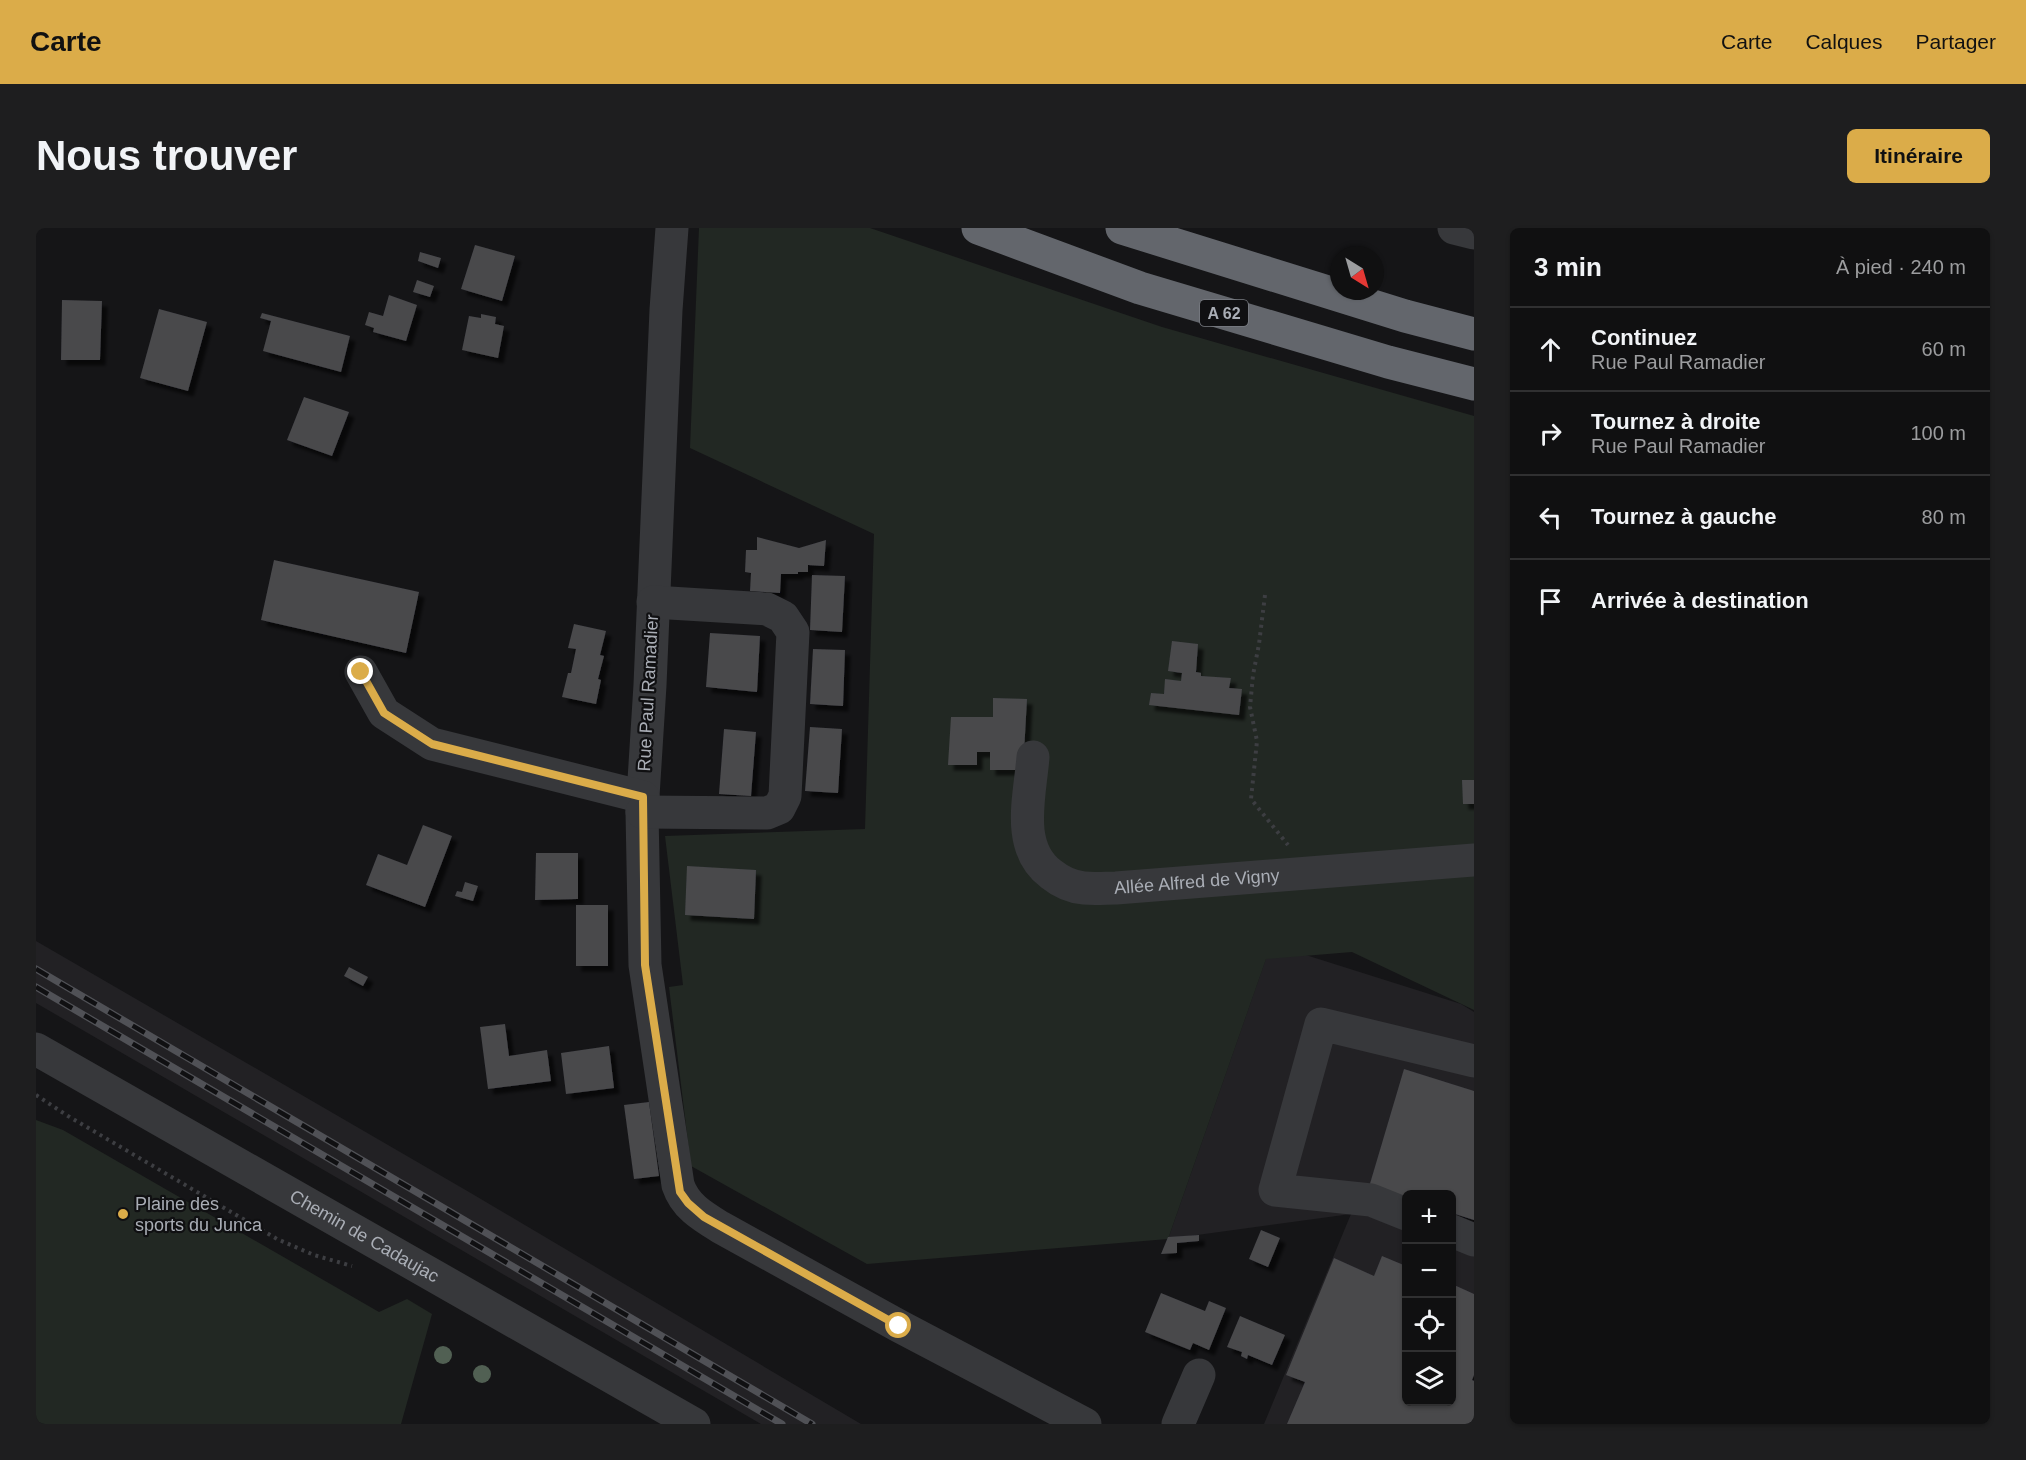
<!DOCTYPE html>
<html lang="fr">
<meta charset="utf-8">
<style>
:root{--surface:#101011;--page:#1e1e1f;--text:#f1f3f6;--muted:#9c9d9f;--line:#303031;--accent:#dbac49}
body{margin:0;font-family:Arial,sans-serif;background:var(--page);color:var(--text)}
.controls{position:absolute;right:18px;bottom:18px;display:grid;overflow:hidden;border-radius:9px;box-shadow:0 2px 4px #0004}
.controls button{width:54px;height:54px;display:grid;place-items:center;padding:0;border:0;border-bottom:2px solid var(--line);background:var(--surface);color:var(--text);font:30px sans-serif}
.compass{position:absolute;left:1294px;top:18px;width:54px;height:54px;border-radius:50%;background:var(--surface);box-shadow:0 2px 4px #0004;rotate:143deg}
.stop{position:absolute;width:18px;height:18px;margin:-14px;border:4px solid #dbac49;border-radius:50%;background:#fff}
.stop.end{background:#dbac49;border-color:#fff;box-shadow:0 2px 6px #0008}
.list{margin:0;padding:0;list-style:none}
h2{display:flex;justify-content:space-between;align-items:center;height:78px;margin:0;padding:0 24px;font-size:26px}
h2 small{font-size:20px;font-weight:400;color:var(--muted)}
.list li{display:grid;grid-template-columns:39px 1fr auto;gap:18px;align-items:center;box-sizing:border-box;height:84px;padding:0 24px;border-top:2px solid var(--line)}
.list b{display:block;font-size:22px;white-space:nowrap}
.list p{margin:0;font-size:20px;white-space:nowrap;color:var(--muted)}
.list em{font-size:20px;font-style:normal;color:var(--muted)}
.icon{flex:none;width:33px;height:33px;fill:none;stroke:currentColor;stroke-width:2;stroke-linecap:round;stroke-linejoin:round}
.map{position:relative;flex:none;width:1438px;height:1196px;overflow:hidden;border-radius:9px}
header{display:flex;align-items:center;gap:36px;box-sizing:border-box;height:84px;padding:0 30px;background:var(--accent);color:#111}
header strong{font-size:28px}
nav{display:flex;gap:33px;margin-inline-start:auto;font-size:21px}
.intro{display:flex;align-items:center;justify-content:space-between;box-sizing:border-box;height:144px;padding:0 36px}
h1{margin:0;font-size:42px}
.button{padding:15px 27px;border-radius:9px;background:var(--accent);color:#111;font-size:21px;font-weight:700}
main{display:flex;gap:36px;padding:0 36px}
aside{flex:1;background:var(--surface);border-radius:9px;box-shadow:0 2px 4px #0004}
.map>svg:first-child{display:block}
</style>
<header>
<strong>Carte</strong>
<nav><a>Carte</a><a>Calques</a><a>Partager</a></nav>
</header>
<div class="intro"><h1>Nous trouver</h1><a class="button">Itinéraire</a></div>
<main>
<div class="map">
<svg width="1438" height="1196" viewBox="0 0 1438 1196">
<defs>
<filter id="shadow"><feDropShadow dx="5.5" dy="5.5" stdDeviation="1.5" flood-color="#0009"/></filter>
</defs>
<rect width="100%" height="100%" fill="#151517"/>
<path fill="#222124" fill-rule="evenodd" d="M 0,713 L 433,964 L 825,1196 L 725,1196 L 0,775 Z
M 1235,716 L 1425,776 L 1438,784 L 1438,1196 L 1228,1196 L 1315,986 L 1132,1011 ZM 1370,966 L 1416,966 L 1416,1174 L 1370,1174 Z"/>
<path fill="#222823" d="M 663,0 L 834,0 L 1126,99 L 1438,188 L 1438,782 L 1316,724 L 1230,731 L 1132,1011 L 831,1036 L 655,938 L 633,759 L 647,757 L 629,608 L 829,601 L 838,306 L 654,220 Z
M 0,892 L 27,902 L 343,1084 L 371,1071 L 396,1086 L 365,1196 L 0,1196 Z"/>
<path fill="#48484c" filter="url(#shadow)" d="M 439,17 L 479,28 L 466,73 L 425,61 Z
M 384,24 L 405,30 L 402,40 L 382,33 Z
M 381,52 L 398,58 L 394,69 L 377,64 Z
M 353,67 L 381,77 L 370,113 L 337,104 L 338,100 L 329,97 L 333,84 L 347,88 Z
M 26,72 L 66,73 L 64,132 L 25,132 Z
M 123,81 L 171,94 L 152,163 L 104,150 Z
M 226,85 L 314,108 L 305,144 L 227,123 L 235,93 L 224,90 Z
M 445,86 L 460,89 L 459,96 L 468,98 L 462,130 L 426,122 L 433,88 L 445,90 Z
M 268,169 L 313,184 L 296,228 L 251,212 Z
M 721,309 L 763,320 L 790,312 L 788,338 L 772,337 L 772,344 L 762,344 L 762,346 L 745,346 L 744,365 L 714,363 L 715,345 L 709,344 L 710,322 L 721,322 Z
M 238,332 L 383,364 L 370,425 L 225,392 Z
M 776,347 L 809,348 L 806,404 L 774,402 Z
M 538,396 L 570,403 L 564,427 L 568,428 L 562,451 L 565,452 L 560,476 L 526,469 L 532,445 L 535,445 L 540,421 L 532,420 Z
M 674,405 L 724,408 L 721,464 L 670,459 Z
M 1136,413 L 1162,416 L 1160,444 L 1165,445 L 1165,448 L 1195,450 L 1193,460 L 1206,461 L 1203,487 L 1113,477 L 1115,465 L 1128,466 L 1129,451 L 1145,453 L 1146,445 L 1132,443 Z
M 777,421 L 809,422 L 807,478 L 774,476 Z
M 957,470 L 991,471 L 987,542 L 954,542 L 954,524 L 941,524 L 941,537 L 912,537 L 915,489 L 957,489 Z
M 774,499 L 806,501 L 802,565 L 769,563 Z
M 688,501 L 720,504 L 715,568 L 683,566 Z
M 1426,552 L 1438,552 L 1438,576 L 1427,576 Z
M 387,597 L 416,608 L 389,679 L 330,657 L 342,626 L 371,637 Z
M 500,625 L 542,625 L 542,671 L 499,672 Z
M 651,638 L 720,642 L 718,691 L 649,687 Z
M 429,654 L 442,658 L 437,673 L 419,668 L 421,663 L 426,664 Z
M 540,677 L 572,677 L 572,738 L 540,738 Z
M 313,739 L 332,749 L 327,758 L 308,748 Z
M 469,796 L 473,828 L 511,822 L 515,853 L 452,861 L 444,799 Z
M 573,818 L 578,860 L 530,866 L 525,825 Z
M 1368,841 L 1438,863 L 1438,992 L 1416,985 L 1416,966 L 1370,966 L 1370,971 L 1333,959 Z
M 613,874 L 623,948 L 598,951 L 588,877 Z
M 1225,1002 L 1244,1010 L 1232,1039 L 1213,1031 Z
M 1163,1007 L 1163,1013 L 1141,1015 L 1141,1025 L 1125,1026 L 1132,1009 Z
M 1346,1028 L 1370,1038 L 1370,1174 L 1416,1174 L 1416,1056 L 1438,1066 L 1438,1147 L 1436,1152 L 1438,1153 L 1438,1196 L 1251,1196 L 1269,1154 L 1250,1147 L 1298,1030 L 1338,1048 Z
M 1125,1065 L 1169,1083 L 1173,1073 L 1190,1080 L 1173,1122 L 1157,1115 L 1154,1122 L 1109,1104 Z
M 1204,1088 L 1249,1107 L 1236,1137 L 1212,1127 L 1211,1131 L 1205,1128 L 1206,1124 L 1191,1119 Z"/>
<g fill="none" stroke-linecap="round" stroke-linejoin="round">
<path stroke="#3d3e42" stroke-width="4" stroke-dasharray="3 4.5" stroke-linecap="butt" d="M 1229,367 L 1223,416 L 1217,447 L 1214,479 L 1221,513 L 1215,571 L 1252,617
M 0,867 L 32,888 L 241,1011 L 278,1027 L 316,1038"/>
<g stroke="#37383b" stroke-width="33">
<path d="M 636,0 L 630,82 L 614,457 L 606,584 L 609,737 L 642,957 C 649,978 666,988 684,999 L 863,1098 L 1049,1196"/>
<path d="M 1418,0 L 1438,5"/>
<path d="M 325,444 L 348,485 L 396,516 L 607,569"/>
<path id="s1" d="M 997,529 C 994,568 979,619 1015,646 C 1025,654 1035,659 1048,660 C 1059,661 1070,660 1080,660 L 1438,632"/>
<path d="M 606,584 L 731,585 L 743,580 L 749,568 L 757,404 L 747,389 L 731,381 L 617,374"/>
<path id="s2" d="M 0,821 L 658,1196"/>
<path d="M 1370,986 L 1335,972 L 1239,962 L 1285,796 L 1438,833"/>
<path d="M 1416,1003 L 1438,1012"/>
<path d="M 1142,1196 L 1163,1147"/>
</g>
<path stroke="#63666c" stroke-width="33" d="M 942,0 L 1104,60 L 1352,134 L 1438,156
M 1086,0 L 1369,88 L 1438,106"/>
<defs>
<path id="rail" d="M 0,741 L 776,1196
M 0,759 L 746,1196"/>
</defs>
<use href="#rail" stroke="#505156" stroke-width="7"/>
<use href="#rail" stroke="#101012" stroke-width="4.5" stroke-dasharray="14" stroke-linecap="butt"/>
</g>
<g fill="#516053">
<circle cx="407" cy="1127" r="9"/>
<circle cx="446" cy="1146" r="9"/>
</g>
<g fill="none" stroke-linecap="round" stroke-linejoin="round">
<path stroke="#dbac49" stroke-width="8" d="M 325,444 L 348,485 L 396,516 L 607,569 L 609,737 L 644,964 L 652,975 L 668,989 L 863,1098"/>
</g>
<circle fill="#dbac49" stroke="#101012" stroke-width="2" cx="87" cy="986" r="6"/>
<g text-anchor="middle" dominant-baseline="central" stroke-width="4.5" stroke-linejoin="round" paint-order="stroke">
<rect fill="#101012" stroke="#7b7e84" stroke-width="1.5" x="1164" y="72" width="48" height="26" rx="4.5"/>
<g font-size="16" font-weight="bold" fill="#a9adb5">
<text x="1188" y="85">A 62</text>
</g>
<g font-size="18" fill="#a9adb5" stroke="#101012">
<text transform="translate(612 465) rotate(-87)">Rue Paul Ramadier</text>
<text stroke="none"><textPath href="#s1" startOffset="274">Allée Alfred de Vigny</textPath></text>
<text stroke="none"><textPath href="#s2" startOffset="378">Chemin de Cadaujac</textPath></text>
</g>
<g font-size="18" fill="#a9adb5" stroke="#101012" text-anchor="start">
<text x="99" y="976">Plaine des<tspan x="99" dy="21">sports du Junca</tspan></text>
</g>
</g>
</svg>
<div class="controls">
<button>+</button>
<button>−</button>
<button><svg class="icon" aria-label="locate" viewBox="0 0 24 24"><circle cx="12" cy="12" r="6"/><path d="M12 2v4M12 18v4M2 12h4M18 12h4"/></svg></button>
<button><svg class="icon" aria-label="layers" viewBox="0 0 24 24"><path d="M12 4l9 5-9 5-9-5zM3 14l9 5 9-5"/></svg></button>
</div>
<svg class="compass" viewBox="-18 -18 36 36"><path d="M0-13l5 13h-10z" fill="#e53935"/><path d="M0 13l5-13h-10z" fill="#9c9d9f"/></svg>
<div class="stop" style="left:863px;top:1098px"></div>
<div class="stop end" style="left:325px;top:444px"></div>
</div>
<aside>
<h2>3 min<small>À pied · 240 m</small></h2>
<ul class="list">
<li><svg class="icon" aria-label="ahead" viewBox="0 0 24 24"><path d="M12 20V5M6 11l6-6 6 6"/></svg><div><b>Continuez</b><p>Rue Paul Ramadier</p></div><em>60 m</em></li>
<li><svg class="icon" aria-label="right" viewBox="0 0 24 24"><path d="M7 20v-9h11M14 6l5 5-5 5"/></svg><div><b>Tournez à droite</b><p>Rue Paul Ramadier</p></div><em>100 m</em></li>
<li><svg class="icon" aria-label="left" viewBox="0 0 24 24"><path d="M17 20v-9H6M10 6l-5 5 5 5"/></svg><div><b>Tournez à gauche</b></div><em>80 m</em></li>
<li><svg class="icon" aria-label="arrive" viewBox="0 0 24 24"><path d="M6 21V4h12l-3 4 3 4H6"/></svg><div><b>Arrivée à destination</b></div></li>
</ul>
</aside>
</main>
